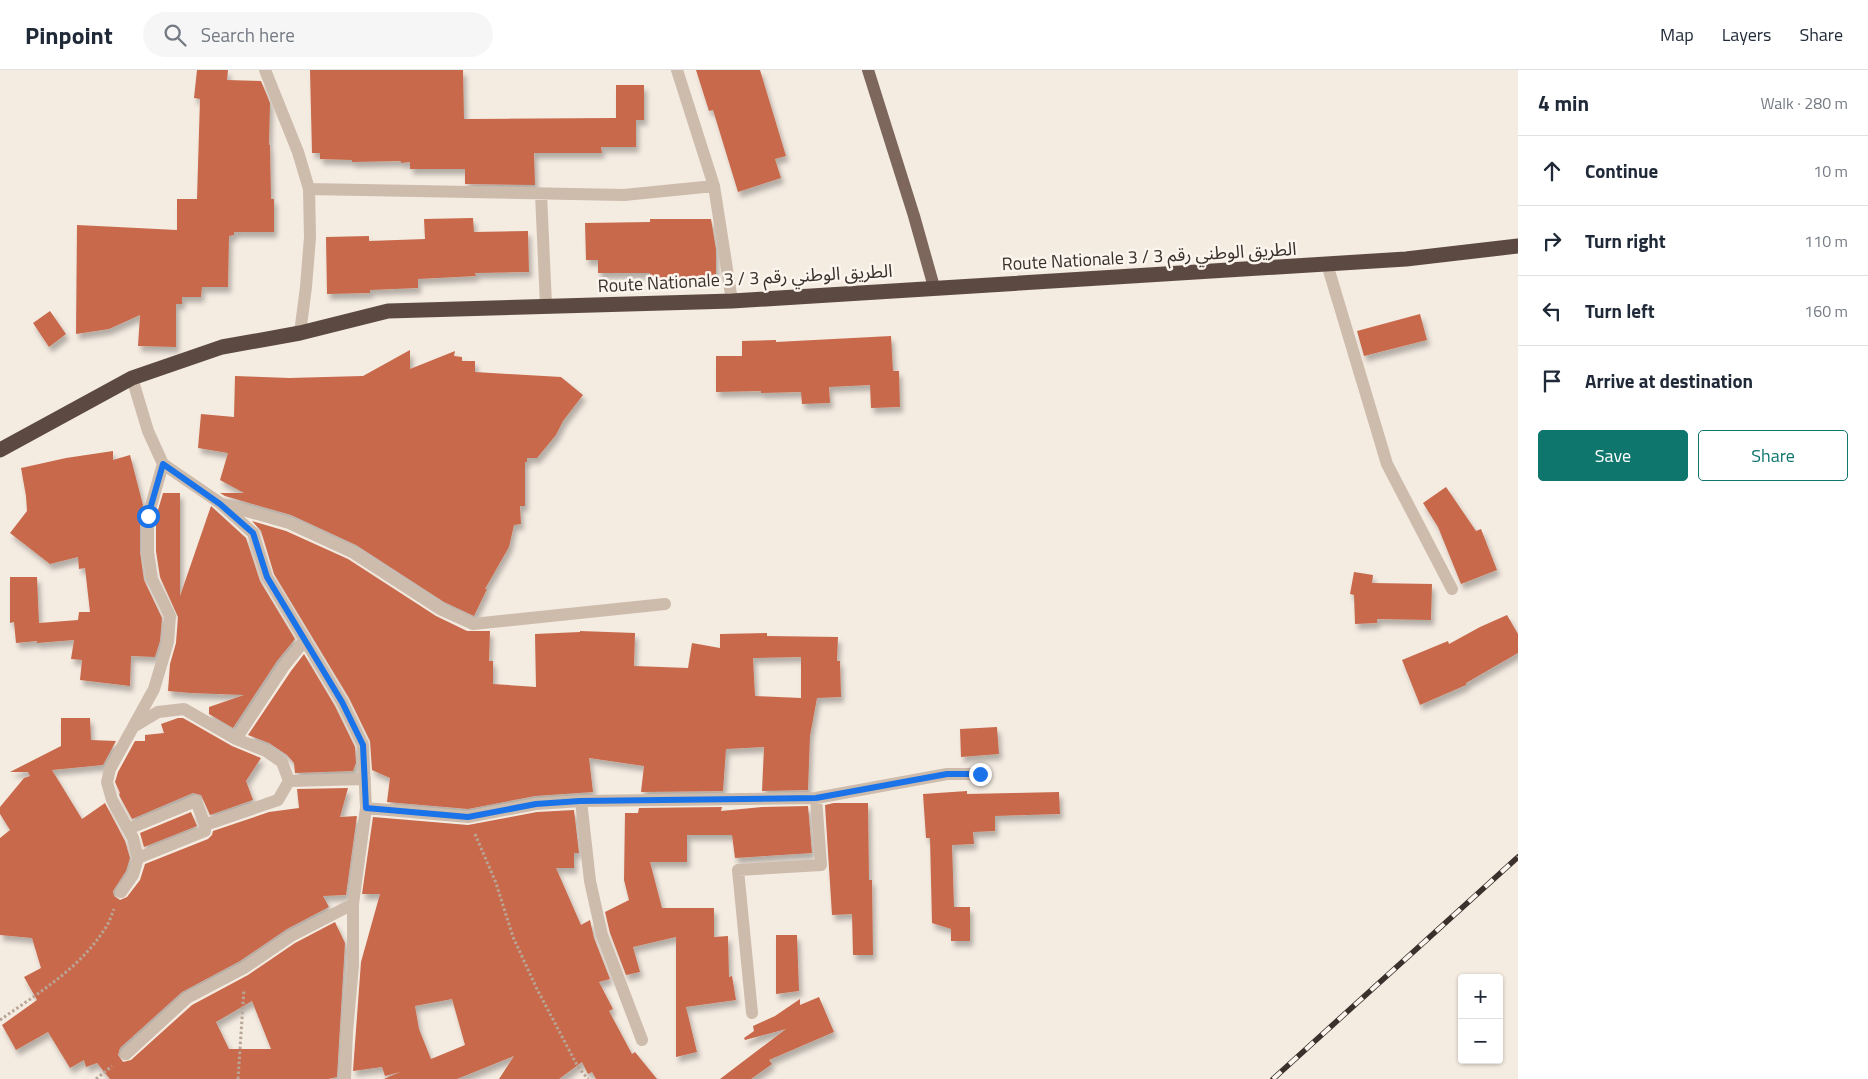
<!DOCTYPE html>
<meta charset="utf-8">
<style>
:root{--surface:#fff;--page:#f6f6f7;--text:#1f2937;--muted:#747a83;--line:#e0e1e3;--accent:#0f766e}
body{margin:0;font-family:"Titillium Web","Noto Sans Arabic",sans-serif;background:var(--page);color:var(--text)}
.controls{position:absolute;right:15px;bottom:15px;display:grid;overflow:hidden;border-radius:5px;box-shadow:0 1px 4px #0004}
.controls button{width:45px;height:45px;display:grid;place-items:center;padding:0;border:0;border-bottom:1px solid var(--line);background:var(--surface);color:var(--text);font:25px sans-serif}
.stop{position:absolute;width:15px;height:15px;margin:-11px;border:4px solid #1a73e8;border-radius:50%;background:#fff}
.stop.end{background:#1a73e8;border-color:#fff;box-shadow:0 1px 5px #0008}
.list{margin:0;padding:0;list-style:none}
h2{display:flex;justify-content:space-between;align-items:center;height:65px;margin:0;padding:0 20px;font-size:21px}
h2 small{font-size:16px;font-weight:400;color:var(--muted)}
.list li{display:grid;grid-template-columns:32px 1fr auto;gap:15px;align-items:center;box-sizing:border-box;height:70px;padding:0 20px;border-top:1px solid var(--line)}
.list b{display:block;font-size:19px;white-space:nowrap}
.list em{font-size:16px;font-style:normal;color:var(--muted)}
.actions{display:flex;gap:10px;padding:15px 20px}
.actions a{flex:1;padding:11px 0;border:1px solid var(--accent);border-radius:5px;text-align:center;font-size:18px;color:var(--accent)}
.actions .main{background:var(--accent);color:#fff}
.icon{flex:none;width:28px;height:28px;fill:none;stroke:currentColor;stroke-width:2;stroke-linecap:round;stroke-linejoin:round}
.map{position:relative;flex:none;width:1518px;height:1009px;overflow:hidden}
header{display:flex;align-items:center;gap:30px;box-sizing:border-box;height:70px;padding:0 25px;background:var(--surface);border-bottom:1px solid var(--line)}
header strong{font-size:24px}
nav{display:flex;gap:28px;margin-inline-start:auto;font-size:18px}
.search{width:350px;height:45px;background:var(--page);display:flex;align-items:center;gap:12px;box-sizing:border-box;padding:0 18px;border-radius:28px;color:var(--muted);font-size:19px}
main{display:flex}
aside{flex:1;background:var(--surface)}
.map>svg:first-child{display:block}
</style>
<header>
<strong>Pinpoint</strong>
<div class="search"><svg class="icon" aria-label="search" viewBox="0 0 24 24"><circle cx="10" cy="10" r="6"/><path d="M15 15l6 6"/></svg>Search here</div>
<nav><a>Map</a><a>Layers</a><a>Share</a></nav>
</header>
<main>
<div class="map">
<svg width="1518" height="1009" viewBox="0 0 1518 1009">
<defs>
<filter id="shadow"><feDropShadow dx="3" dy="5.5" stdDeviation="2.5" flood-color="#0004"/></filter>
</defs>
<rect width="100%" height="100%" fill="#f4ebe1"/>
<path fill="#c8694b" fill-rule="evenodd" filter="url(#shadow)" d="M 197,0 L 228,0 L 227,10 L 261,11 L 270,33 L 269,75 L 270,75 L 271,129 L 274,129 L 274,162 L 234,162 L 234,165 L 229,166 L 228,217 L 202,217 L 201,227 L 182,227 L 182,234 L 176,234 L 176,277 L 138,276 L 140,245 L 109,259 L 76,264 L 77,155 L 177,160 L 177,129 L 197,129 L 200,29 L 194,28 Z
M 310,0 L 463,0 L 464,49 L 616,48 L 616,15 L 644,15 L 644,50 L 636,50 L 636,77 L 601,77 L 602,83 L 534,83 L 535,115 L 465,114 L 465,99 L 410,99 L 410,92 L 401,93 L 401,91 L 352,92 L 352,90 L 320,89 L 320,83 L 312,83 Z
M 696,0 L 760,0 L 786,86 L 775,89 L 781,108 L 738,122 L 713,40 L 709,41 Z
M 473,148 L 474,162 L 528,161 L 529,202 L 475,203 L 476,206 L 418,209 L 418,218 L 370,220 L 370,223 L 327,224 L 326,167 L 369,166 L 369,171 L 425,169 L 424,149 Z
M 650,149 L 711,149 L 716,179 L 716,209 L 650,210 L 650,203 L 598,203 L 598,190 L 586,190 L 585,153 L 650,152 Z
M 50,241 L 66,264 L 49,277 L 33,253 Z
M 1420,244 L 1427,270 L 1364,286 L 1357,261 Z
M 891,266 L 893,301 L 899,301 L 900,337 L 871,338 L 870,315 L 829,317 L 830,333 L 802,334 L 801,322 L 761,323 L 761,321 L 716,322 L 716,286 L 742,286 L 742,271 L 776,270 L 776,272 Z
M 410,280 L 410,299 L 455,281 L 454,286 L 462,287 L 462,291 L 475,291 L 475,302 L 561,307 L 583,325 L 563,351 L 556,365 L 537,388 L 527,388 L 527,392 L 525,392 L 525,436 L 520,436 L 521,454 L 514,455 L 509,477 L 485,519 L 487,519 L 474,546 L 444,532 L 356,475 L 291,445 L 225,426 L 220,423 L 244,423 L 220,410 L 228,383 L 198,378 L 201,344 L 234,347 L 235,306 L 289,308 L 363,306 Z
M 113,381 L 113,390 L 130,385 L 143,435 L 140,446 L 140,482 L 144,510 L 162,548 L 160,571 L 155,587 L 131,586 L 130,616 L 80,610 L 82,590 L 71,589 L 74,570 L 37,573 L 37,571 L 16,573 L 14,552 L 10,553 L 10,507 L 37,507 L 39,553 L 78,550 L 79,542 L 90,542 L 85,498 L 79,499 L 78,487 L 50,494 L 10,463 L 27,441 L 26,426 L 21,398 L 66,388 Z
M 1446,417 L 1476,461 L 1481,459 L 1497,500 L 1461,514 L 1438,457 L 1423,433 Z
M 163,423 L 180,423 L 180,526 L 211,436 L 246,468 L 260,511 L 295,569 L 277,591 L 233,658 L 209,644 L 209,637 L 244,625 L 191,623 L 168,621 L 170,594 L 176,573 L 178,547 L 160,507 L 156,481 L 156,447 Z
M 252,451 L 286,461 L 348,489 L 436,546 L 467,561 L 490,561 L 489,591 L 493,591 L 493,614 L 536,617 L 535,564 L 580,562 L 580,561 L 635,563 L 634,596 L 688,598 L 692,573 L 720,578 L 720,564 L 767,563 L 767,566 L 838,567 L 837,591 L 840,591 L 841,627 L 817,628 L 810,666 L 808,720 L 762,721 L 764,677 L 726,679 L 723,721 L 641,722 L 644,696 L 589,688 L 593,722 L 535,726 L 468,739 L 387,732 L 390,708 L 372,700 L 370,671 L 349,628 L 274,504 L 261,461 ZM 801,587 L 801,628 L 755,626 L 753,588 Z
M 1354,502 L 1373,505 L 1372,513 L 1432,514 L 1431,550 L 1377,549 L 1377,553 L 1355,554 L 1354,525 L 1350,524 Z
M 1507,545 L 1518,564 L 1518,583 L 1466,613 L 1466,615 L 1420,635 L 1402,590 L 1448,571 L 1449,574 L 1480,557 Z
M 304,584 L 335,636 L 355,677 L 356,693 L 353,701 L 295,703 L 294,693 L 287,685 L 269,673 L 248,665 L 291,601 Z
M 61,648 L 90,648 L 91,670 L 116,671 L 103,695 L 52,700 L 82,749 L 105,733 L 125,771 L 130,788 L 126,801 L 113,821 L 114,826 L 120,830 L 127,827 L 140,810 L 145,794 L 208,769 L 212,765 L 213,761 L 269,742 L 299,738 L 297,719 L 348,718 L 340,747 L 357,746 L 346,825 L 323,826 L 329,837 L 287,859 L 240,891 L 182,922 L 120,978 L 118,985 L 123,992 L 131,990 L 192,935 L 248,905 L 295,873 L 335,852 L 345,873 L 337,1007 L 328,1009 L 110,1009 L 97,993 L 86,997 L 84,990 L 70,998 L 48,962 L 16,980 L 2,955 L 37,930 L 24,907 L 41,898 L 32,868 L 0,865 L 0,768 L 10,760 L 0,744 L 0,737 L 24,708 L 30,706 L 28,702 L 10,702 L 61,676 ZM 252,931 L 271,979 L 229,979 L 216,952 Z
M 178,648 L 183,648 L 232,676 L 261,688 L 246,711 L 253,730 L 210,745 L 201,725 L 193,723 L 132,749 L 120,727 L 119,724 L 120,723 L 115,712 L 118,702 L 135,671 L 145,671 L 145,665 L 164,663 L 161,654 Z
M 997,657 L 999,684 L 961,687 L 960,659 Z
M 967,721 L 967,724 L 1059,722 L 1060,744 L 995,746 L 995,761 L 973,762 L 974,774 L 952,775 L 954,837 L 970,837 L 970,871 L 951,871 L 951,859 L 932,853 L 930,768 L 926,768 L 923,724 Z
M 834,733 L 868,733 L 869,810 L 872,810 L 873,885 L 853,885 L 852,844 L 832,845 L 825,735 Z
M 808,736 L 812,783 L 735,788 L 732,765 L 687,765 L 687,792 L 650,792 L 662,838 L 714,838 L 714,867 L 728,866 L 729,907 L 732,906 L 736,930 L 686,937 L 697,982 L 676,987 L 676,867 L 633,877 L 640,902 L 626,905 L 610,863 L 605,842 L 629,830 L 624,810 L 625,743 L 638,743 L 639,738 L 722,737 L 721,741 L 762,737 Z
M 574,740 L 579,783 L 574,783 L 574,798 L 556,798 L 581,855 L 590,850 L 594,868 L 610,909 L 599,912 L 613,939 L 609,941 L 632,984 L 635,982 L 657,1009 L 596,1009 L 592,1002 L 588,1004 L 582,992 L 559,1009 L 499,1009 L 514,986 L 457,1009 L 384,1009 L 400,1002 L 385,1006 L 382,997 L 353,1001 L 361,892 L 380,824 L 362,824 L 373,747 L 468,755 L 537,742 ZM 452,929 L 465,975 L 431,989 L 419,959 L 415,936 Z
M 191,742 L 197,756 L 144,777 L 140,763 Z
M 776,865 L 797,865 L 799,921 L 776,924 Z
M 819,927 L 834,962 L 769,990 L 772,994 L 751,1009 L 720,1009 L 786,959 L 745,970 L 744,968 L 754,961 L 753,956 L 775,946 L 800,929 L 800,935 Z"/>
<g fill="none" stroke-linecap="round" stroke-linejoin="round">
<path stroke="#b9a596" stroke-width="3" stroke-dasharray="2.5 2.5" stroke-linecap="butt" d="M 475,764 L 496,813 L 513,867 L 537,919 L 578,997 L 588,1009
M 0,950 C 37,924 79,899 104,860 C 109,854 111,846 114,839
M 96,1009 L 112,996
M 238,1009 L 244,919"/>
<path stroke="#cdbbac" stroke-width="12" d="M 265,0 L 298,82 L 309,119 L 310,167 L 306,217 L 300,263
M 677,0 L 714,116 L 732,231
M 309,119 L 624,125 L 714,116
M 541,124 L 546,235
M 1327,194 L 1387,394 L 1452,519
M 132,308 L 148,361 L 163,394 L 220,433 L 253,463 L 267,507 L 342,632 L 363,675 L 366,738 L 353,834 L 353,895 L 347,962 L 345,1009
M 222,434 L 289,453 L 352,482 L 440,539 L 473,554 L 665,534
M 133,657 L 158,642 L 184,639 L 236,669 L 284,596 L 305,570
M 236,669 L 266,681 L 282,692 L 289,711 L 365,709
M 581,731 L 590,811 L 602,865 L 642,970
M 366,738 L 468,747 L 536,734 L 581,731 L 816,728 L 947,704 L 980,704
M 128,759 L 196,731 L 205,755
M 138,788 L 205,761 L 205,755 L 278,730 L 289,711
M 121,822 L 133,805 L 138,788 L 133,768 L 112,730 L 107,712 L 110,699 L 154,619 L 168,572 L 170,546 L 152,509 L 148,482 L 148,446 L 163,394
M 752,943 L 738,800 L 821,795 L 816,728
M 126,984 L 187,928 L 244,898 L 291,866 L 353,834"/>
<path stroke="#7d675c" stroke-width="12" d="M 868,0 L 914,146 L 934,217"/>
<path stroke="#5c4a42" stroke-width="15" d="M 0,380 L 132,308 L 222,277 L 300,263 L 388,241 L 732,231 L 1406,189 L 1518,176"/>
<defs>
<path id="rail" d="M 1273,1009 L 1518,787"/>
</defs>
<use href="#rail" stroke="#3b302b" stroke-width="5.5"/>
<use href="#rail" stroke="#fbf5ee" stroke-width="4" stroke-dasharray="11" stroke-linecap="butt"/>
</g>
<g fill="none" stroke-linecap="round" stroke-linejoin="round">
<path stroke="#1a73e8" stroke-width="6" d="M 148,446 L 163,394 L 220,434 L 253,463 L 267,507 L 342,632 L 363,675 L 366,738 L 468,747 L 536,734 L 580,731 L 816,728 L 947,704 L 980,704"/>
</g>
<g text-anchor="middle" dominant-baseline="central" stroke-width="5" stroke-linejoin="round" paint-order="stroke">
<g font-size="18" fill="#3b302b" stroke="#fbf5ee">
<text transform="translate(1149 186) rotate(-3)">Route Nationale 3 / الطريق الوطني رقم 3</text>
<text transform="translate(745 208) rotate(-3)">Route Nationale 3 / الطريق الوطني رقم 3</text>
</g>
</g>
</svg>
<div class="controls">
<button>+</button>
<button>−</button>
</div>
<div class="stop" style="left:148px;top:446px"></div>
<div class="stop end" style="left:980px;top:704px"></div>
</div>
<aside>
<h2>4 min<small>Walk · 280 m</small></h2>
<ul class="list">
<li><svg class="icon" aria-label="ahead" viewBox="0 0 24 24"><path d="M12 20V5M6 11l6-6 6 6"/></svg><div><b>Continue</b></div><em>10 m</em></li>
<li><svg class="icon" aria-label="right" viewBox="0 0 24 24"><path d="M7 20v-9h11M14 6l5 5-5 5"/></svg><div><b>Turn right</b></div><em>110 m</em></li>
<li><svg class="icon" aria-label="left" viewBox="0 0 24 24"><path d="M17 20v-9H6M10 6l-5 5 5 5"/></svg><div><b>Turn left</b></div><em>160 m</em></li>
<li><svg class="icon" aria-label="arrive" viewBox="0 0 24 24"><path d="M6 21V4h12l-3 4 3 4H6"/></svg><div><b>Arrive at destination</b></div></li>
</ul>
<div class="actions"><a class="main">Save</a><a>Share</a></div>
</aside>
</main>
